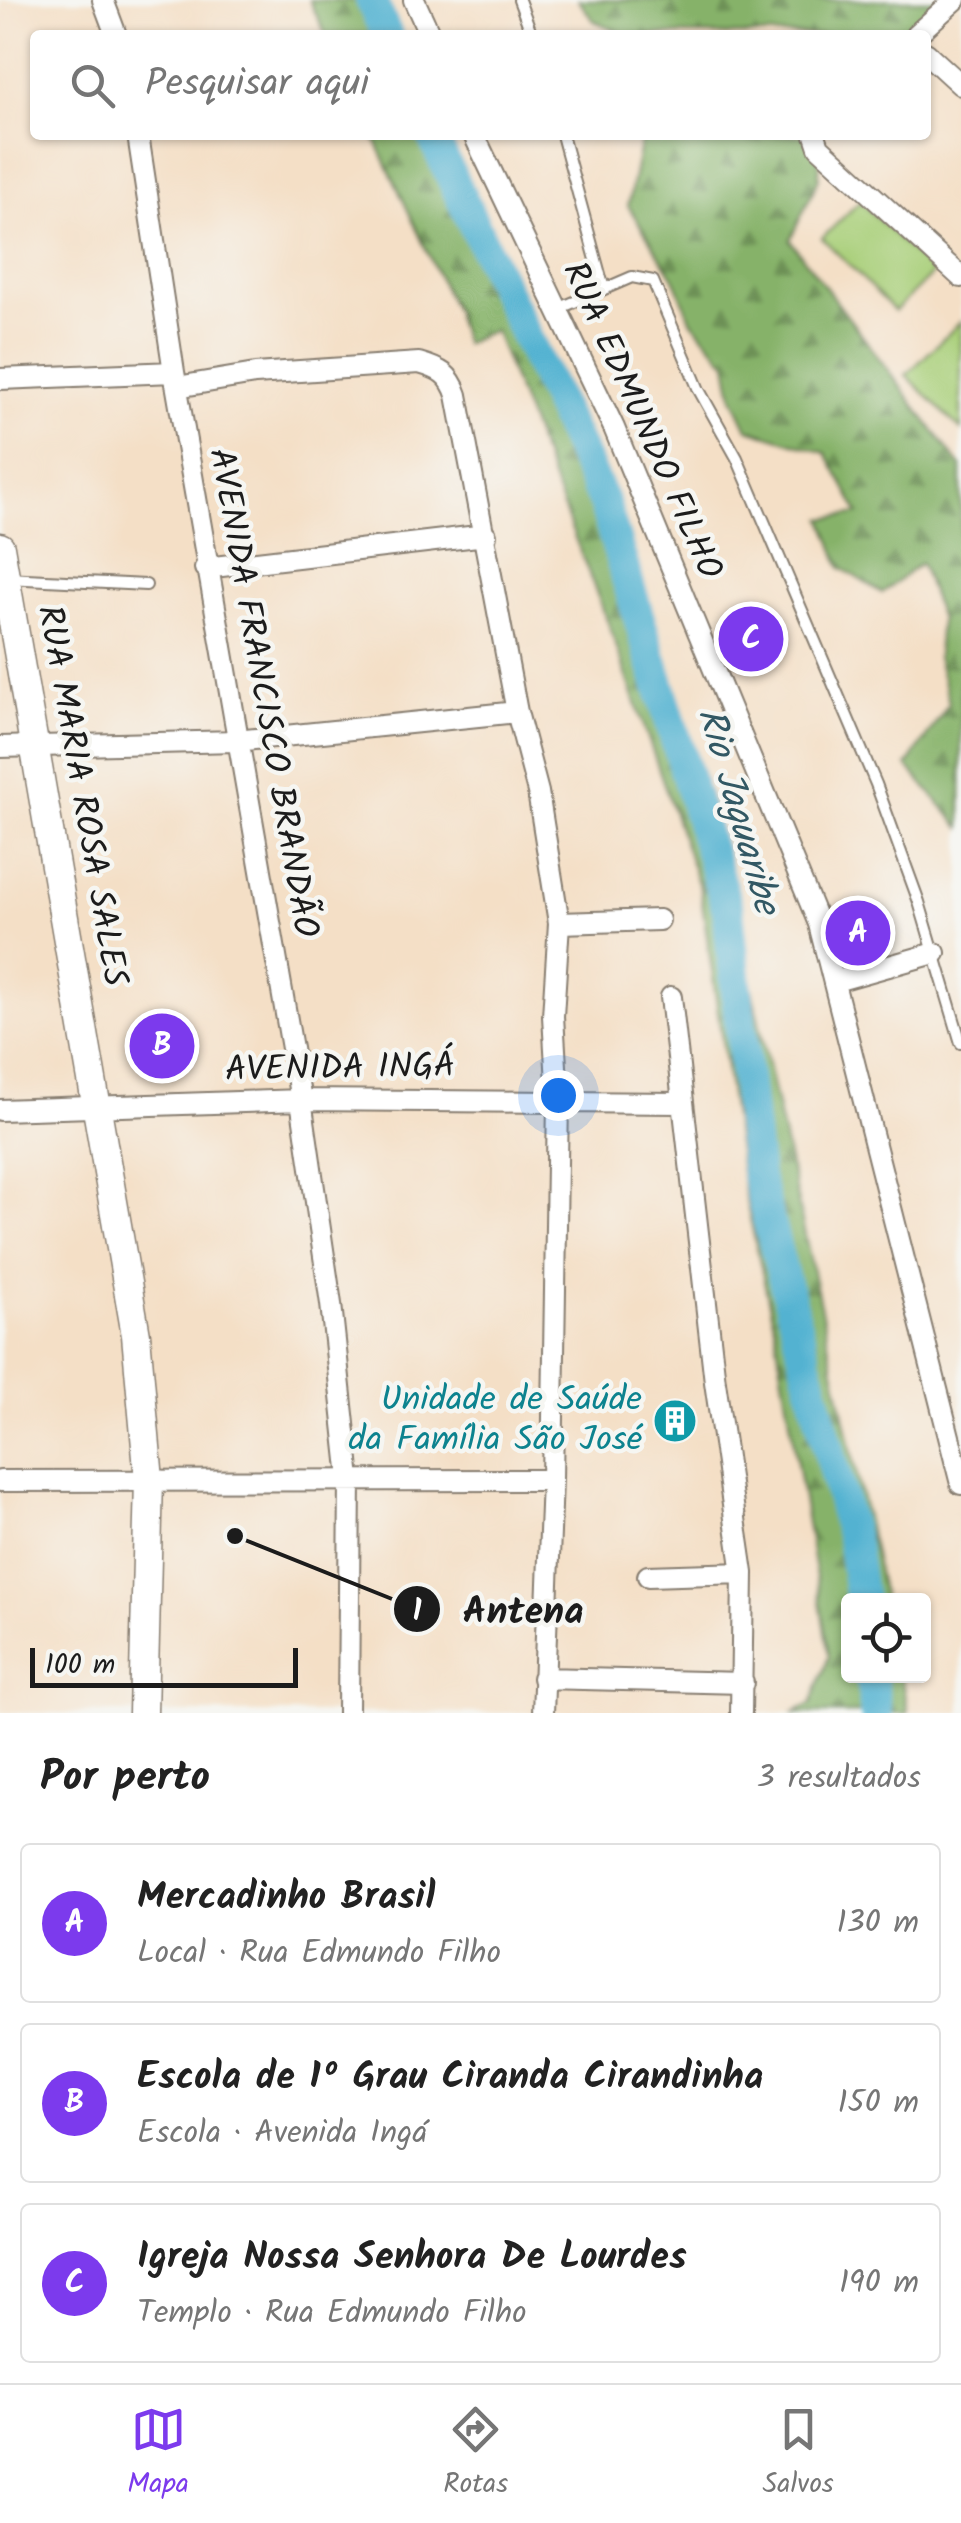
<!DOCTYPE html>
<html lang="pt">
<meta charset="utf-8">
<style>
:root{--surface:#fff;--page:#f2f2f2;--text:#222;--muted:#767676;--line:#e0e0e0;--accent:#7c3aed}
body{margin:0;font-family:Kalam,sans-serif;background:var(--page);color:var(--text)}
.controls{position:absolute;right:30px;bottom:30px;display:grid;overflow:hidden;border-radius:10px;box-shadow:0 2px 8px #0004}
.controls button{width:90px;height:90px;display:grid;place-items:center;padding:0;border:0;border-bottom:2px solid var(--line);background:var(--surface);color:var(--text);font:50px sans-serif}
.scale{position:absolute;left:30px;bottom:25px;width:268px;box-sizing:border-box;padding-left:10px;border:5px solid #1c1c1c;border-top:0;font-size:28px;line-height:35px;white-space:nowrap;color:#1c1c1c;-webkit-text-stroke:8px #f6f6f2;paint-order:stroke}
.you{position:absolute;left:558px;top:1095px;width:35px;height:35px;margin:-25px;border:8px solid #fff;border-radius:50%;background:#1a73e8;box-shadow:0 0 0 15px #1a73e833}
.badge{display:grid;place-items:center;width:65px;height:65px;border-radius:50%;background:var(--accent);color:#fff;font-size:32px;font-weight:700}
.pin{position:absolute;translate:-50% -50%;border:5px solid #fff;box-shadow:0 2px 10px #0006}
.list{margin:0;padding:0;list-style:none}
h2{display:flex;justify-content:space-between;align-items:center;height:130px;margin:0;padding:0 40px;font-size:42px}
h2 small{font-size:32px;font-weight:400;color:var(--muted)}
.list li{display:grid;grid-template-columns:65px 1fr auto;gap:30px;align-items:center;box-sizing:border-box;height:160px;margin:0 20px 20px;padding:0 20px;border:2px solid var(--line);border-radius:10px}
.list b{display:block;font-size:38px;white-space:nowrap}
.list p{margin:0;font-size:32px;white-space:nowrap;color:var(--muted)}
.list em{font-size:32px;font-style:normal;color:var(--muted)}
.icon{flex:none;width:55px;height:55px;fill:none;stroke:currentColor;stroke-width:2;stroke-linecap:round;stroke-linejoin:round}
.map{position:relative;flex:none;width:961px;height:1713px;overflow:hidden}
.search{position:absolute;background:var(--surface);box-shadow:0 2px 8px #0004;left:30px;right:30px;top:30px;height:110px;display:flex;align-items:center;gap:25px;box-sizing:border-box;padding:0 35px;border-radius:10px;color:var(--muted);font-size:38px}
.sheet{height:670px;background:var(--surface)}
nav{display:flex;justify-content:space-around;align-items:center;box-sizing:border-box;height:140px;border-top:2px solid var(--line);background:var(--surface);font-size:28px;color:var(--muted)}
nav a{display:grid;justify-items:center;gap:5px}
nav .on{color:var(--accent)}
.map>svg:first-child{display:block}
</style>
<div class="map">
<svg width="961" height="1713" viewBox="0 0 961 1713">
<defs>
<pattern id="forest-firs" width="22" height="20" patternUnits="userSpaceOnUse" patternTransform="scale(2.5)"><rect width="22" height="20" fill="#86b269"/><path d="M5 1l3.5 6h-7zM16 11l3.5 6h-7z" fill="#6d9056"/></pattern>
</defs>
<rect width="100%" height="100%" fill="#f6f6f2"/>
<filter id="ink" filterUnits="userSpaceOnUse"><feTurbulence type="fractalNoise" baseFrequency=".01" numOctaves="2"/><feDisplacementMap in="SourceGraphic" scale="20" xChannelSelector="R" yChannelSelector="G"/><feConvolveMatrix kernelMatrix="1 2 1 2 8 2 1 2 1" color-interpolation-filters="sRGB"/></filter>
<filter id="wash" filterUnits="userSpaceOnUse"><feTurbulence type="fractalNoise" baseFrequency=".0048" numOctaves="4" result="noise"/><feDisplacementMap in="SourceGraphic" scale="40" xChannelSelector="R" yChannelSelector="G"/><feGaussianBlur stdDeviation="2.25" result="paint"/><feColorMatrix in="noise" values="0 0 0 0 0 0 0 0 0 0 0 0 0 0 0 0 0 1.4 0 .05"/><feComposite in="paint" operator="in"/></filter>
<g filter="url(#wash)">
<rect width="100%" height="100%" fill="#f4dfc6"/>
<path fill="url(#forest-firs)" stroke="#516742" stroke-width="2.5" d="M 309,0 L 378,0 L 394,35 L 326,35 Z
M 578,0 L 945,0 L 909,35 L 628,35 L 594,21 Z
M 373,135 L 440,135 L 625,538 L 712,805 L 884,1600 L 848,1600 L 848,1676 L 901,1676 L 908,1713 L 792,1713 L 811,1704 L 829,1656 L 775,1330 L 744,1192 L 700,889 L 610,628 L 494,330 L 464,344 L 455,312 Z
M 642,135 L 820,135 L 819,178 L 790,240 L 961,467 L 961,828 L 907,766 L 949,703 L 937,657 L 940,619 L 921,563 L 882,593 L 841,568 L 823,519 L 859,513 L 826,453 L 748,429 L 733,397 L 727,363 L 691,320 L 674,278 L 628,206 Z"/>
<path fill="#a9cf79" stroke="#62764a" stroke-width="2.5" d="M 860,201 L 933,273 L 895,311 L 822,238 Z
M 961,321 L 961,430 L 906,375 Z"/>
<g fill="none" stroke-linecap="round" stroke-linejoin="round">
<path stroke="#53b2d1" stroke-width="32" d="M 371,0 L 387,35
M 432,135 L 604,503 L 728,910 L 757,1177 L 852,1538 L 861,1600
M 871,1676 L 876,1713"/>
</g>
</g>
<g filter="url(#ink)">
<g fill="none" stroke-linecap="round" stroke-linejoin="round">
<defs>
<path id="lane" d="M 519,0 L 532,35
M 562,135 L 604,289
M 558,309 L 632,277 L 653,281 L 699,390 L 737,458 L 876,784 L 919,902 L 961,1043
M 6,578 L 146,585"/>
<path id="street" d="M 103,0 L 116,35
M 414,0 L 430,35
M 916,35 L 955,0
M 926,53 L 961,85
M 138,135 L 174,372
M 474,135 L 614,428 L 819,924 L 961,1484
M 815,135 L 819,147 L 961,277
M 0,379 L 174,372 L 301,1100 L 331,1304 L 350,1479 L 348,1713
M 177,387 L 255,374 L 419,363 C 440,369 450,374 457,395 L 517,712 L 538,792 L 559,923 L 553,1016 L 558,1100 L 552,1480 L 543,1713
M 205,568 L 486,535
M 0,747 L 236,741 L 517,712
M 559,923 L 659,920
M 836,981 L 935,953
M 671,997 L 715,1382 L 743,1573 L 741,1713
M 0,1110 L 301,1100 L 681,1103
M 0,1481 L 552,1480
M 648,1576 L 743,1573
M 543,1678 L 743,1683"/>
<path id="secondary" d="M 0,547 L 136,1335 L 149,1480 L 143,1713"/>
</defs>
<use href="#lane" stroke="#887e71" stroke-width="14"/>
<use href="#street" stroke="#887e71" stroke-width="24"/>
<use href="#secondary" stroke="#887e71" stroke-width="31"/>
<use href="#lane" stroke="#fff" stroke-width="10"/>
<use href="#street" stroke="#fff" stroke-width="20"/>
<use href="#secondary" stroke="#fff" stroke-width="28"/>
</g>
</g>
<defs>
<symbol id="building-disc" viewBox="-11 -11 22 22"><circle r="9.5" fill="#0f9aa8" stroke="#f6f6f2"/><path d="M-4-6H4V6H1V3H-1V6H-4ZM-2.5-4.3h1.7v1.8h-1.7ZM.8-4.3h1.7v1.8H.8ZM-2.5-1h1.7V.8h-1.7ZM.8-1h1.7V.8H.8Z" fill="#fff"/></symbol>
</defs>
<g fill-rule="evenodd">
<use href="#building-disc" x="650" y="1396" width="50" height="50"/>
</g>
<g text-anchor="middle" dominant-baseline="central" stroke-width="9" stroke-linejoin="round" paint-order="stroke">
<g font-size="35" fill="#1c1c1c" stroke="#f6f6f2">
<text transform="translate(641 421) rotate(66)">RUA EDMUNDO FILHO</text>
<text transform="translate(262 693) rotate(80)">AVENIDA FRANCISCO BRANDÃO</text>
<text transform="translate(81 796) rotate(80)">RUA MARIA ROSA SALES</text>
<text transform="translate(340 1069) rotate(-1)">AVENIDA INGÁ</text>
</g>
<g font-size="35" fill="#0d838f" stroke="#f6f6f2" text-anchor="end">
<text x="642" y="1401">Unidade de Saúde<tspan x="642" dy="40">da Família São José</tspan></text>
</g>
<g font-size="38" font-style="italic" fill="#325864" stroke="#f6f6f2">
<text transform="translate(737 811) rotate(74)">Rio Jaguaribe</text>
</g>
</g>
<path fill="none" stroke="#1c1c1c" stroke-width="4" d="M235 1536L417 1609"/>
<g fill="#1c1c1c" stroke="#f6f6f2" stroke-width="4">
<circle cx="235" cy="1536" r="10"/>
<circle cx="417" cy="1609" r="25"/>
</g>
<g font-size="30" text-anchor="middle" font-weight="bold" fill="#fff">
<text x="417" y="1620">1</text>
</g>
<g font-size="38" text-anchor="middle" font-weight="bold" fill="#1c1c1c" stroke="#f6f6f2" stroke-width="9" stroke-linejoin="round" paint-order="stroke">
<text x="523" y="1623">Antena</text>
</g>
</svg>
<div class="controls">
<button><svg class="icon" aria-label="locate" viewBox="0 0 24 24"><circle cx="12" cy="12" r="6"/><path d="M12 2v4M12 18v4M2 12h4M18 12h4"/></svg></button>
</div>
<div class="scale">100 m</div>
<div class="you"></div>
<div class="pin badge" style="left:858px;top:933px">A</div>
<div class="pin badge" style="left:162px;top:1046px">B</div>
<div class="pin badge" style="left:751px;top:639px">C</div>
<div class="search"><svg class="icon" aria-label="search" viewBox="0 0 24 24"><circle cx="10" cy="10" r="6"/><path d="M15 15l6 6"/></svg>Pesquisar aqui</div>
</div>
<section class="sheet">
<h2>Por perto<small>3 resultados</small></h2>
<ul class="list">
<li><span class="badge">A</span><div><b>Mercadinho Brasil</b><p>Local · Rua Edmundo Filho</p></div><em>130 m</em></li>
<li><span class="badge">B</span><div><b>Escola de 1º Grau Ciranda Cirandinha</b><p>Escola · Avenida Ingá</p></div><em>150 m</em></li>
<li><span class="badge">C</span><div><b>Igreja Nossa Senhora De Lourdes</b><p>Templo · Rua Edmundo Filho</p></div><em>190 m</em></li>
</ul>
</section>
<nav>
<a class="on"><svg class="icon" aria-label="map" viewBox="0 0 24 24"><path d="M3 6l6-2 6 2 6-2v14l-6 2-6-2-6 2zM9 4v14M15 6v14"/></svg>Mapa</a>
<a><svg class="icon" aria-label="directions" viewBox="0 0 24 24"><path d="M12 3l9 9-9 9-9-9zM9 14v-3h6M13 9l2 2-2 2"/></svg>Rotas</a>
<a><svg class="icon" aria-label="saved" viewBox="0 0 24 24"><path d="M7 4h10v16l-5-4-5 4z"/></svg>Salvos</a>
</nav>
